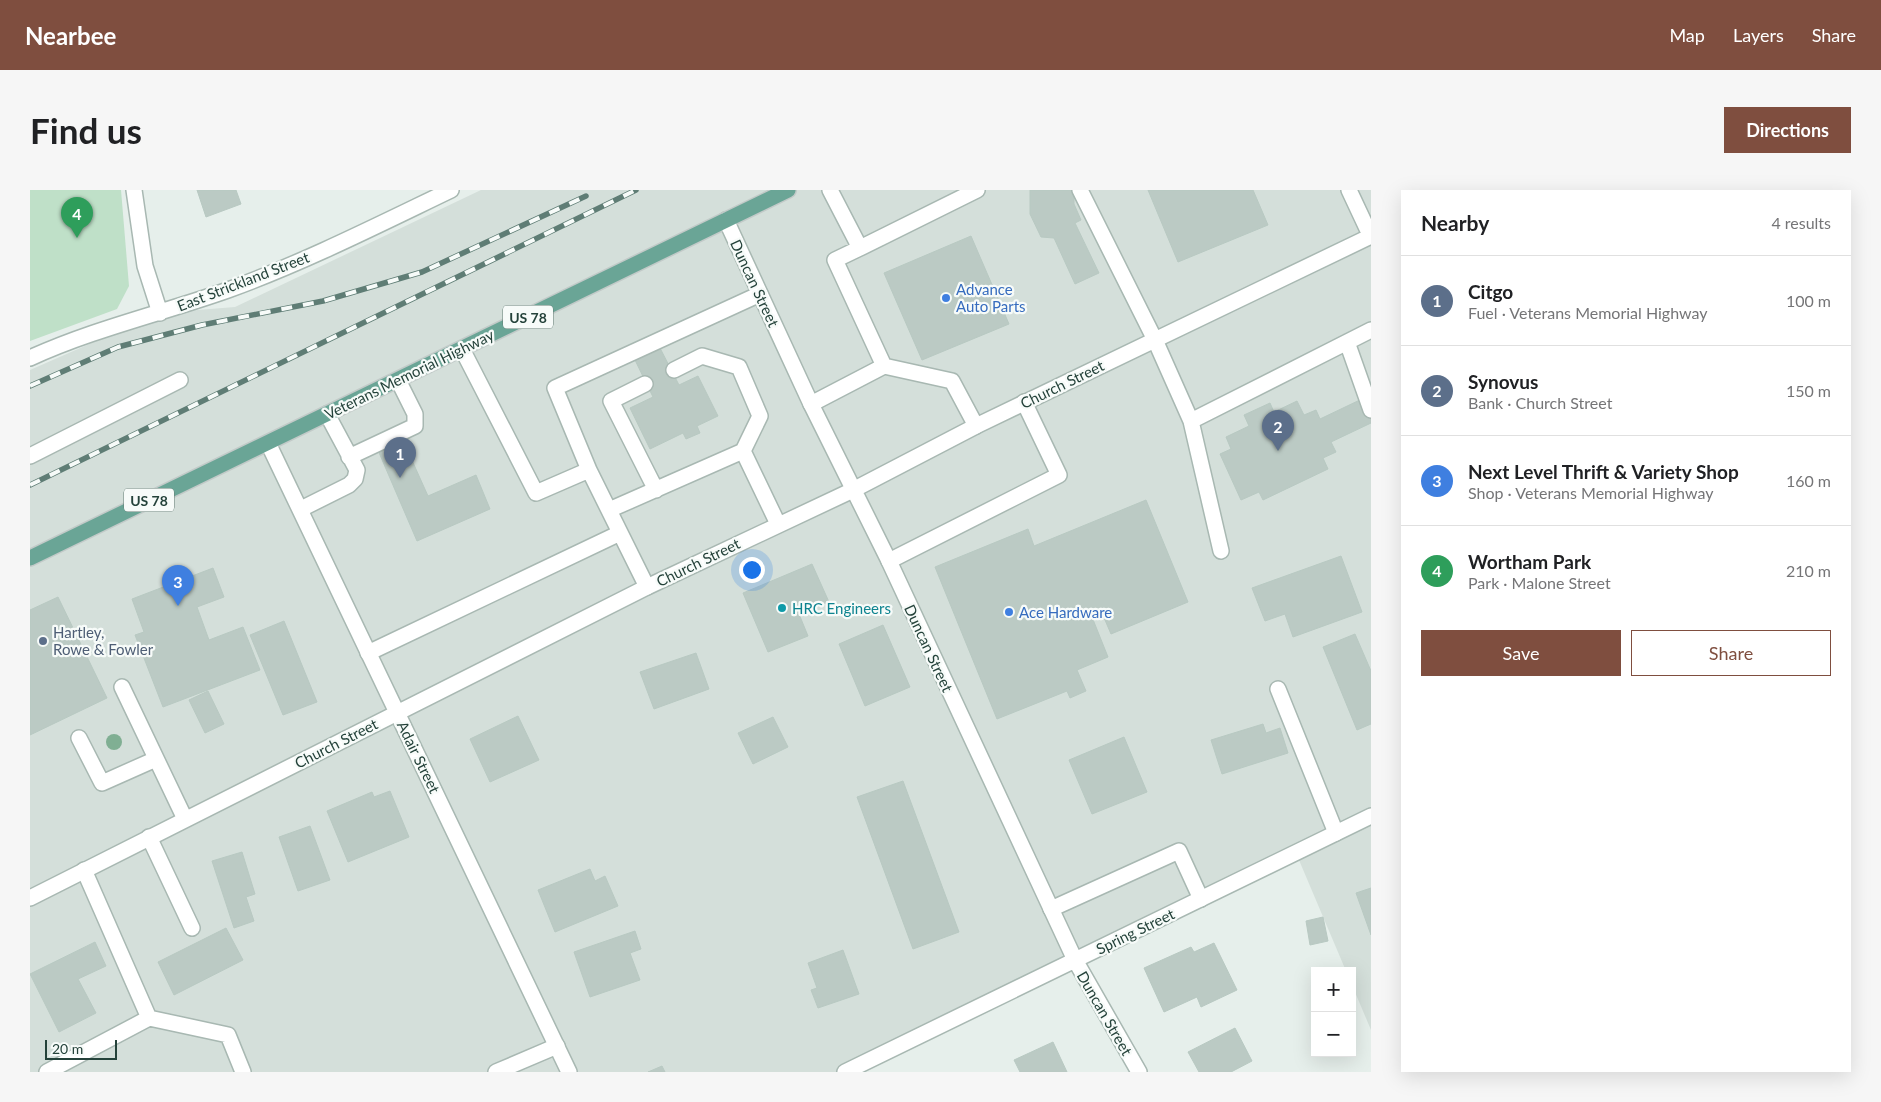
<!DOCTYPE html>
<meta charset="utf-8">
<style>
:root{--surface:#fff;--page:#f6f6f6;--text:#202124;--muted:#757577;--line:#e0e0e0;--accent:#7f4e3f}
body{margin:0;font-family:Lato,sans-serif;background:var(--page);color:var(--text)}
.controls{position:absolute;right:15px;bottom:15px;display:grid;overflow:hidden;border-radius:0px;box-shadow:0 5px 20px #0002}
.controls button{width:45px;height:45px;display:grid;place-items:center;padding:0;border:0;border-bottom:1px solid var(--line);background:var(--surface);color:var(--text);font:25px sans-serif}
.scale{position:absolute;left:15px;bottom:12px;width:72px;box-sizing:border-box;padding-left:5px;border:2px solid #24423a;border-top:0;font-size:14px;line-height:18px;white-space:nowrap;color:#24423a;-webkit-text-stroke:4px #f7fbf9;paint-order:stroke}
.you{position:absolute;left:721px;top:379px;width:18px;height:18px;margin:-12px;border:4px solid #fff;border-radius:50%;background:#1a73e8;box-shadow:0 0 0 8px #1a73e833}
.badge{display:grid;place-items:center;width:32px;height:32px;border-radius:50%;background:var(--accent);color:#fff;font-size:16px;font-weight:700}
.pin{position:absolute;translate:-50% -41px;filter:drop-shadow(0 1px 2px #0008)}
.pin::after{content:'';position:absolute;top:26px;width:18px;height:15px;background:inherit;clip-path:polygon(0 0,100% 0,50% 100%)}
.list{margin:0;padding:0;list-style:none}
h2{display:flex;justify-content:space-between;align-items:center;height:65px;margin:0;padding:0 20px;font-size:21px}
h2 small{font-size:16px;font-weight:400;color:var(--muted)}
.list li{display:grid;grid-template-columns:32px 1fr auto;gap:15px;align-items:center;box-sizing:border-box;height:90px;padding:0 20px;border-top:1px solid var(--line)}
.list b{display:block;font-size:19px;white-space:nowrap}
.list p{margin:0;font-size:16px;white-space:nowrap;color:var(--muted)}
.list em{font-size:16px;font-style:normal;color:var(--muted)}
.actions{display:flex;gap:10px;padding:15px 20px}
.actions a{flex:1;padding:11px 0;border:1px solid var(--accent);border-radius:0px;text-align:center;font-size:18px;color:var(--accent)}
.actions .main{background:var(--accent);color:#fff}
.map{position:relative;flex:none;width:1341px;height:882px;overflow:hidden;border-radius:0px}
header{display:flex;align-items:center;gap:30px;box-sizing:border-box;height:70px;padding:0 25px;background:var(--accent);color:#fff}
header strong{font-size:24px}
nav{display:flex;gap:28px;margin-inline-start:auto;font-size:18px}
.intro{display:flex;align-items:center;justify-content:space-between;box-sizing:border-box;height:120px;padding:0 30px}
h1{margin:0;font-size:35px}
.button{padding:12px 22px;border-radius:0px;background:var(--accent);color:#fff;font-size:18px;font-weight:700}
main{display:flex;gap:30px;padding:0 30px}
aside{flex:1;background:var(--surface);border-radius:0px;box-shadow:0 5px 20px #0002}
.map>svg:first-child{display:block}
</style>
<header>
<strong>Nearbee</strong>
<nav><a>Map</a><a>Layers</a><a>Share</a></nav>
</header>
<div class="intro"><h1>Find us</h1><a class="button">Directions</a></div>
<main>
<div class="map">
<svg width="1341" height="882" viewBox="0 0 1341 882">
<rect width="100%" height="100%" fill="#e6efeb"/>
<path fill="#d4dfda" d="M 451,0 L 1341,0 L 1341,840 L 1322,795 L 1322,781 L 1316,781 L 1266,663 L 815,882 L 0,882 L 0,180 L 130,123 L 205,117 Z"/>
<path fill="#bfe0c8" d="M 0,0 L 91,0 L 99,96 L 87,119 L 0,151 Z"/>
<path fill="#bbcac4" stroke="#b8c9c2" d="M 167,0 L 206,0 L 211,14 L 176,27 Z
M 1000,0 L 1044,0 L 1044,14 L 1051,30 L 1045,33 L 1069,83 L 1045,94 L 1024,48 L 1011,47 L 1000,24 Z
M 1118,0 L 1223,0 L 1238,35 L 1148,72 Z
M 941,46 L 979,134 L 892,170 L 854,83 Z
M 630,158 L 649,195 L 668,186 L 688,226 L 667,236 L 670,243 L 656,249 L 653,243 L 620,259 L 600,218 L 623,207 L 605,170 Z
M 1334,208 L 1341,223 L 1341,233 L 1301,252 L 1306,262 L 1293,268 L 1298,279 L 1233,310 L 1229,302 L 1211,310 L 1190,264 L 1201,259 L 1196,247 L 1219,236 L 1214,225 L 1240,213 L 1244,222 L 1267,211 L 1274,225 L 1286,220 L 1290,229 Z
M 372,248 L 398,306 L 446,285 L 460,319 L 387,351 L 347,258 Z
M 1116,310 L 1158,412 L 1081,444 L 1072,423 L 1062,427 L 1078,467 L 1047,480 L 1056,501 L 1040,508 L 1037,501 L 967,529 L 905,377 L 998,339 L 1004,356 Z
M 1311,366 L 1332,422 L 1263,447 L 1255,424 L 1235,431 L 1222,398 Z
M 782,374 L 799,412 L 769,424 L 778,446 L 738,462 L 713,403 Z
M 183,378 L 194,407 L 167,417 L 179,450 L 213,437 L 230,480 L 133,517 L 105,445 L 114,442 L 102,409 Z
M 28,407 L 77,508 L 0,545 L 0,420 Z
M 254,431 L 287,512 L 253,525 L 220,445 Z
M 853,435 L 880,497 L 835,516 L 809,454 Z
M 1325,444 L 1341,481 L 1341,534 L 1327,540 L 1293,457 Z
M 666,463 L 679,499 L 624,519 L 610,482 Z
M 178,501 L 194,534 L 175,543 L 159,510 Z
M 488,526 L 509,570 L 460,592 L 440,549 Z
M 743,527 L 758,557 L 723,574 L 708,543 Z
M 1233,534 L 1236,543 L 1250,538 L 1258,563 L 1192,584 L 1181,550 Z
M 1094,547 L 1117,602 L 1062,624 L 1039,570 Z
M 873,591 L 929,742 L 883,759 L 827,607 Z
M 360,601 L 379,647 L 318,672 L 297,621 L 342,602 L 344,607 Z
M 280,636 L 300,690 L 268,701 L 249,647 Z
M 212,662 L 225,704 L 216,707 L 224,731 L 204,738 L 182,671 Z
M 560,679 L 565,691 L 575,686 L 588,716 L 525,742 L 508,700 Z
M 1341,698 L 1341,745 L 1326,703 Z
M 1293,727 L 1298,751 L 1280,755 L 1276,731 Z
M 196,738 L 213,770 L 144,805 L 128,772 Z
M 605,741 L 611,759 L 600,763 L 610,790 L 560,807 L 544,762 Z
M 65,752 L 76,776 L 48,789 L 66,823 L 29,842 L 0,784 Z
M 1184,753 L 1207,800 L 1171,817 L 1167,807 L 1134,822 L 1114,778 L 1161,757 L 1164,762 Z
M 813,760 L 829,804 L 788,818 L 781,800 L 787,798 L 778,773 Z
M 1205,838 L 1222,871 L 1201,882 L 1169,882 L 1158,862 Z
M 1023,852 L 1037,882 L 990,882 L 984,870 Z
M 632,876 L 635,882 L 618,882 Z"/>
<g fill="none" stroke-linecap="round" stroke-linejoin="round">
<defs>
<path id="lane" d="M 800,0 L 830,58 L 947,0
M 1050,0 L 1125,150 L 1161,231 L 1341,140
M 1317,152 L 1341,220
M 432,159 L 506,303 L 559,280 L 617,397
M 854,176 L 922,191 L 946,236
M 644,180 L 672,166 L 709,177 L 730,226 L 713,261
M 615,194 L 581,211 L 626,300
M 781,214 L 854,176 L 805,70 L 830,58
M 1161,231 L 1191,361
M 0,266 L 150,190
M 319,267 L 385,236 L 385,224 L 368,190
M 559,280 L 525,198 L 730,104
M 271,319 L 319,295 L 325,289 L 327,280 L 297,224
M 579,320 L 713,261 L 748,334
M 859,371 L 1029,285 L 994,212
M 338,463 L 590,343
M 92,497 L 155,629
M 1248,499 L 1306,643
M 49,548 L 72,593 L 126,569
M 119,647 L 162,738
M 1021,719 L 1149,661 L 1171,709
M 119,828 L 198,845 L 213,882
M 17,882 L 119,828 L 54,680
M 466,882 L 527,856"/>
<path id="street" d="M 104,0 L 115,76 L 130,123
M 1319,0 L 1341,47
M 696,30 L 781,214 L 859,371 L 1045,770 L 1109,882
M 0,168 C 63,139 133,123 198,100 C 275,72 348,35 421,0
M 238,253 L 539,882
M 0,708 L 617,397 L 823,300 L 946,236 L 1341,46
M 815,882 L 1341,626"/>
<path id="primary" d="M 0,368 L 758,0"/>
</defs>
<use href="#lane" stroke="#a8b8b2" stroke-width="18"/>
<use href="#street" stroke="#a8b8b2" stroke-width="18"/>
<use href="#primary" stroke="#c2cac8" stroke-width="18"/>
<use href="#lane" stroke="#fff" stroke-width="15"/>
<use href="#street" stroke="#fff" stroke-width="15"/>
<use href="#primary" stroke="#6aa596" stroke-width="15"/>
<defs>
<path id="rail" d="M 0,196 L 88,157 L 172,135 L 293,111 L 392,82 L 556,6
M 0,295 L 606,0"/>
</defs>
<use href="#rail" stroke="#5f7d75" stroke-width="5.5"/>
<use href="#rail" stroke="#f7fbf9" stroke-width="4" stroke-dasharray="11" stroke-linecap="butt"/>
</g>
<circle fill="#80af93" cx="84" cy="552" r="8"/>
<g fill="#3f7fe0" stroke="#f7fbf9" stroke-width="2">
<circle cx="916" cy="108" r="5"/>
<circle cx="979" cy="422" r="5"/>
</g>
<circle fill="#0f9aa8" stroke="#f7fbf9" stroke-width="2" cx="752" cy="418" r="5"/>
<circle fill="#5c6f8a" stroke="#f7fbf9" stroke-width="2" cx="13" cy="451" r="5"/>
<g text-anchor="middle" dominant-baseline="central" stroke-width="4.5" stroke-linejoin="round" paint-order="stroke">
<g fill="#f7fbf9" stroke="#637a73" stroke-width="1">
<rect x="473" y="115.5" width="50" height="23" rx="4"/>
<rect x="94" y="298.5" width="50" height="23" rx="4"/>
</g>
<g font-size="14" font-weight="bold" fill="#24423a">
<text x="498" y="127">US 78</text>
<text x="119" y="310">US 78</text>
</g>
<g font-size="15" fill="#24423a" stroke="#f7fbf9">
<text transform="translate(213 91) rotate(-21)">East Strickland Street</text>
<text transform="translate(725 93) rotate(65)">Duncan Street</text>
<text transform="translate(379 184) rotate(-26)">Veterans Memorial Highway</text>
<text transform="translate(1032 194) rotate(-26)">Church Street</text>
<text transform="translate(668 372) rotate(-26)">Church Street</text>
<text transform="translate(899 458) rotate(65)">Duncan Street</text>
<text transform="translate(306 553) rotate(-27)">Church Street</text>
<text transform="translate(389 567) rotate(64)">Adair Street</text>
<text transform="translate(1105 741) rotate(-26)">Spring Street</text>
<text transform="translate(1075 823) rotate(60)">Duncan Street</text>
</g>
<g font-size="15" fill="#366cbe" stroke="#f7fbf9" text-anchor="start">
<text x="926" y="99">Advance<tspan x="926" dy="17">Auto Parts</tspan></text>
<text x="989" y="422">Ace Hardware</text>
</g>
<g font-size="15" fill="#0d838f" stroke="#f7fbf9" text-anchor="start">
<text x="762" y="418">HRC Engineers</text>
</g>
<g font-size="15" fill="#4e5e75" stroke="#f7fbf9" text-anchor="start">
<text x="23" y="442">Hartley,<tspan x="23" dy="17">Rowe &amp; Fowler</tspan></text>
</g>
</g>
</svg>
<div class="controls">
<button>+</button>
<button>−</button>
</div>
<div class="scale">20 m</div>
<div class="you"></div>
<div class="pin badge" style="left:370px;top:288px;background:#5c6f8a">1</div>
<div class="pin badge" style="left:1248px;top:261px;background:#5c6f8a">2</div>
<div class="pin badge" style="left:148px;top:416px;background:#3f7fe0">3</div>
<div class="pin badge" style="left:47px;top:48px;background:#2e9e5b">4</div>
</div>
<aside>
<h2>Nearby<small>4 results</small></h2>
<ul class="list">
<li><span class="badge" style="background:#5c6f8a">1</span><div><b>Citgo</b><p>Fuel · Veterans Memorial Highway</p></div><em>100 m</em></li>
<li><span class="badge" style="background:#5c6f8a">2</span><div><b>Synovus</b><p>Bank · Church Street</p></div><em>150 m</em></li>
<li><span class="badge" style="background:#3f7fe0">3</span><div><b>Next Level Thrift &amp; Variety Shop</b><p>Shop · Veterans Memorial Highway</p></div><em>160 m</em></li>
<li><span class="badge" style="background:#2e9e5b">4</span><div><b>Wortham Park</b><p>Park · Malone Street</p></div><em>210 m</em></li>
</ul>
<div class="actions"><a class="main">Save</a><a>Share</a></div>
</aside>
</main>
